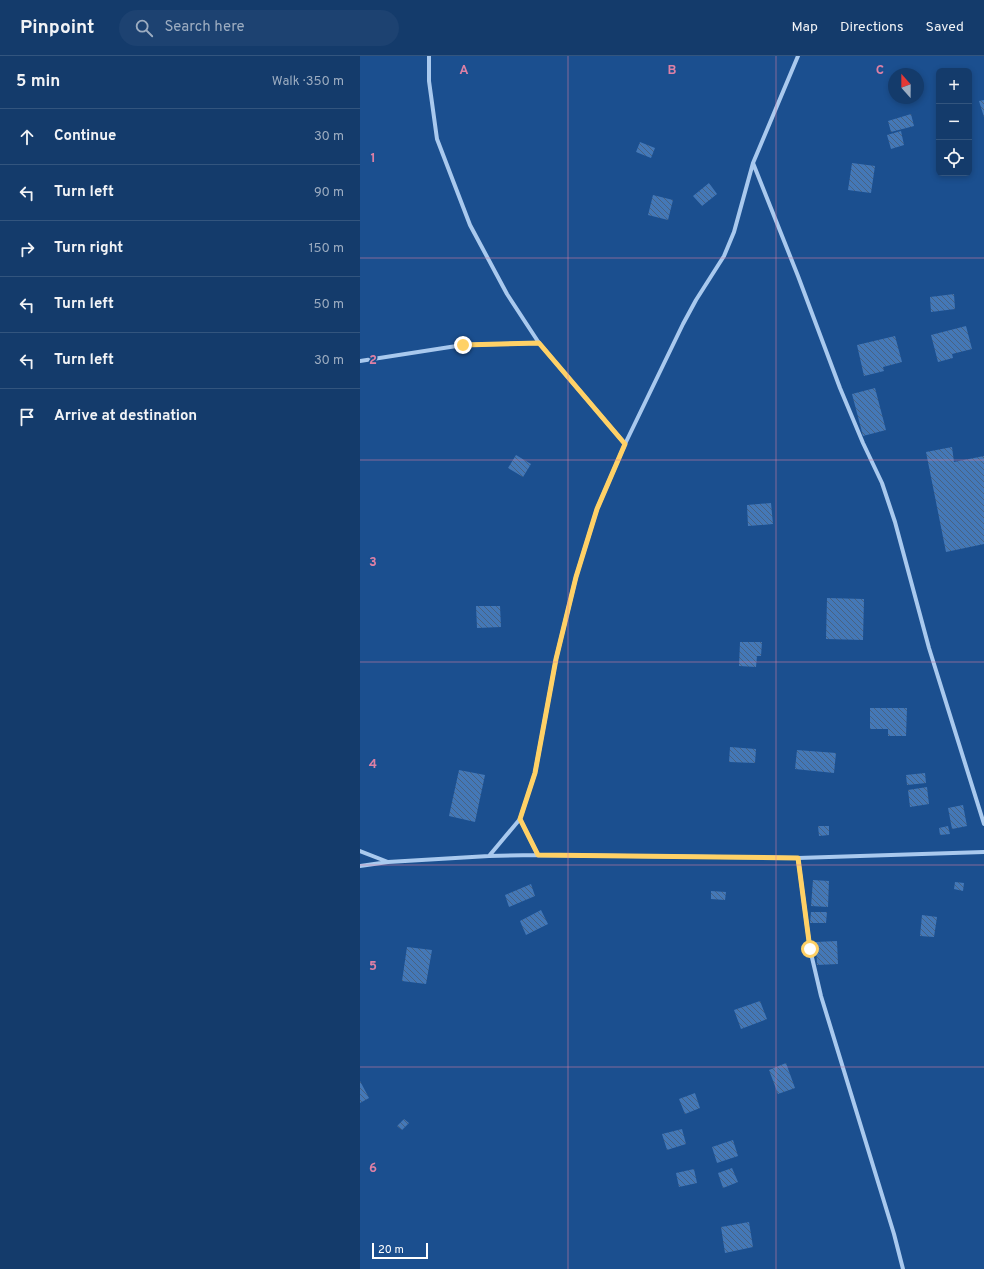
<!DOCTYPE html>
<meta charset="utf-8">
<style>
:root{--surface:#143b6b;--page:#1d4271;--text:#f1f3f6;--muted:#9dadc1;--line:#33557e}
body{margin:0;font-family:Overpass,sans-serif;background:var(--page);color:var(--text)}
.controls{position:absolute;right:12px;top:12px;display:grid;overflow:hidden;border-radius:6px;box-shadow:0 2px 6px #0003}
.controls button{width:36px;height:36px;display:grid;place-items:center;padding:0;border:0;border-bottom:1px solid var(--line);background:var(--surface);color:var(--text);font:20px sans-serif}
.compass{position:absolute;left:528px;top:12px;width:36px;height:36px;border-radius:50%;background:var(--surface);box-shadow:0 2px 6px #0003;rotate:339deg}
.scale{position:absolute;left:12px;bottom:10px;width:56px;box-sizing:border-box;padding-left:4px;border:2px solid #fff;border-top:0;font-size:11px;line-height:14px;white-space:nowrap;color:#fff;-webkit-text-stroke:3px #1b4f8f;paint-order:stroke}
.stop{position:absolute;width:12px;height:12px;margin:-9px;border:3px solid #ffd166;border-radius:50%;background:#fff}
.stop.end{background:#ffd166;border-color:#fff;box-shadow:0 1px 4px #0008}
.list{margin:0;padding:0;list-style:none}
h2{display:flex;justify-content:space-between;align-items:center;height:52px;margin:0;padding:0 16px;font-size:17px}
h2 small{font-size:13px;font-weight:400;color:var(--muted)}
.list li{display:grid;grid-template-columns:26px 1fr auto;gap:12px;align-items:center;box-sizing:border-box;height:56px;padding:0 16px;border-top:1px solid var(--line)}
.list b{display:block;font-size:15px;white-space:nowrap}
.list em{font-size:13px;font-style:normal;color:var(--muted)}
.icon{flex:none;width:22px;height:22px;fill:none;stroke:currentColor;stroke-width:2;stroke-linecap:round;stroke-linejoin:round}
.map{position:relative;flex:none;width:624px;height:1213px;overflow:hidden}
header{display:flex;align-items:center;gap:24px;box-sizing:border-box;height:56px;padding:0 20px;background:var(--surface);border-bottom:1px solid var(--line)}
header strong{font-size:19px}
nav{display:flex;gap:22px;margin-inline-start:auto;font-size:14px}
.search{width:280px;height:36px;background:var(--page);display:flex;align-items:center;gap:10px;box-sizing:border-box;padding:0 14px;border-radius:22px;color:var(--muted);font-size:15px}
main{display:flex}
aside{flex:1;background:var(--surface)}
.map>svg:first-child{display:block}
</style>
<header>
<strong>Pinpoint</strong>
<div class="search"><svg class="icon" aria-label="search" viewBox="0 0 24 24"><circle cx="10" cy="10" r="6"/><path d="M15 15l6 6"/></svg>Search here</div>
<nav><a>Map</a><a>Directions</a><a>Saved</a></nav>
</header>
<main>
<aside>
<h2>5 min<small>Walk · 350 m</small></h2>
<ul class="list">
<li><svg class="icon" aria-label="ahead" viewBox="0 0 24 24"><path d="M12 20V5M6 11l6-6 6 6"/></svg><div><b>Continue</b></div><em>30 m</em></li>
<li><svg class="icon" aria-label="left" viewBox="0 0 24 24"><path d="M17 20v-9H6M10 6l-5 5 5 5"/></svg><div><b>Turn left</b></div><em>90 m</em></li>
<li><svg class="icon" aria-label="right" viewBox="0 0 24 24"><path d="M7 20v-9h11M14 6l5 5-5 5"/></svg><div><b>Turn right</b></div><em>150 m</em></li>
<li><svg class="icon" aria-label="left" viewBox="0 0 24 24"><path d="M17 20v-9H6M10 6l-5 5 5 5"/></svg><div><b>Turn left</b></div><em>50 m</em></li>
<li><svg class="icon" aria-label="left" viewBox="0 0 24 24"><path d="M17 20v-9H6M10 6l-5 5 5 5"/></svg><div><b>Turn left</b></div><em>30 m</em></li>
<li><svg class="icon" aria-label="arrive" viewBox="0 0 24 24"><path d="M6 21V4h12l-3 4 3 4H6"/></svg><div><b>Arrive at destination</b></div></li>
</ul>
</aside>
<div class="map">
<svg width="624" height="1213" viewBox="0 0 624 1213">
<defs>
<pattern id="building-back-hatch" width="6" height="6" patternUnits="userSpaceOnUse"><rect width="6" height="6" fill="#4478b7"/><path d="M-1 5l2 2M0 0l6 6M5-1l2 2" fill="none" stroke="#486282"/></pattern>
</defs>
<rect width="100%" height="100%" fill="#1b4f8f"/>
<path fill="url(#building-back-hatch)" d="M 624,44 L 624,61 L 619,45 Z
M 551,58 L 554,70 L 531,76 L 528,65 Z
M 541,75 L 544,89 L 531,93 L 527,79 Z
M 280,86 L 295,92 L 291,102 L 276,96 Z
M 492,107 L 515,110 L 511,137 L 488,134 Z
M 349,127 L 357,138 L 342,150 L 333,140 Z
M 293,139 L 313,144 L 308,164 L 288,159 Z
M 594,238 L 595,253 L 571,256 L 570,241 Z
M 606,270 L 612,293 L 592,298 L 593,302 L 578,306 L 571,279 Z
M 535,280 L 542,306 L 523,311 L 524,315 L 504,320 L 497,289 Z
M 515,332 L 526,374 L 503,380 L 492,338 Z
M 592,391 L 594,406 L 624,400 L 624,488 L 586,496 L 566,396 Z
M 156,399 L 171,408 L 163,421 L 148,412 Z
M 411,447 L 413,468 L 388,470 L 387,449 Z
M 467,542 L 504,543 L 503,584 L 466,583 Z
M 116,550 L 140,550 L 141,571 L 117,572 Z
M 380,586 L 402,586 L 401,600 L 397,600 L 396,611 L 379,610 Z
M 510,652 L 547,652 L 546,680 L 528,680 L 528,673 L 510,673 Z
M 370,691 L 396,693 L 395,707 L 369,706 Z
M 437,694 L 476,697 L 474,717 L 435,713 Z
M 99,714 L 125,719 L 115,766 L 89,760 Z
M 565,717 L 566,727 L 547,729 L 546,719 Z
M 567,731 L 569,748 L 550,751 L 548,734 Z
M 603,749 L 607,770 L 592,773 L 588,752 Z
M 458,770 L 469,770 L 469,779 L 459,780 Z
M 588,770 L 590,778 L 580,779 L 579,772 Z
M 453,824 L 469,825 L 468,851 L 451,850 Z
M 595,826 L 604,827 L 603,835 L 594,833 Z
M 171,828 L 175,840 L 149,851 L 145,839 Z
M 351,835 L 366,836 L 365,844 L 351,843 Z
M 181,854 L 188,868 L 166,879 L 160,865 Z
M 451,856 L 467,856 L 466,867 L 450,867 Z
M 562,859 L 577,861 L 574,881 L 560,880 Z
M 477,885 L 478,908 L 457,909 L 456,886 Z
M 47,891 L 72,894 L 66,928 L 42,925 Z
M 400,945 L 407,963 L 381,973 L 374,954 Z
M 426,1007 L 435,1032 L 418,1038 L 409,1014 Z
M 0,1025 L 9,1042 L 0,1047 Z
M 335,1037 L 340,1052 L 325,1058 L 319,1043 Z
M 44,1063 L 49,1067 L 42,1074 L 37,1070 Z
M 322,1073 L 326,1088 L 307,1094 L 302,1078 Z
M 373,1084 L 378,1100 L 357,1107 L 352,1091 Z
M 372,1112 L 378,1126 L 363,1132 L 358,1117 Z
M 334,1113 L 337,1127 L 319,1131 L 316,1117 Z
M 389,1166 L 393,1191 L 365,1197 L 361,1171 Z"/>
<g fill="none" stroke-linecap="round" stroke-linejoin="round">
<path stroke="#a9c9ee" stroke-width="4" d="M 69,0 L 69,25 L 77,83 L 110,169 L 147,238 L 179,287 L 265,388
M 393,107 L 438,220 L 480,332 L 503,387 L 522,427 L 535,466 L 569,592 L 624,768
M 0,305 L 103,289 L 179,287
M 160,763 L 178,799
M 0,795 L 28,806
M 129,800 L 160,763 L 175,717 L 196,603 L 216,521 L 237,453 L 265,388 L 323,268 L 336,244 L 364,200 L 374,176 L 393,107 L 438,0
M 438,802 L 450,893 L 461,940 L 534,1178 L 543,1213
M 0,810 L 28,806 L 129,800 L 178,799 L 438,802 L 624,796"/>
</g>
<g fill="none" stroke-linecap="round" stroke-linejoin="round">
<path stroke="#ffd166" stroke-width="5" d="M 103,289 L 179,287 L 265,388 L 237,453 L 216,521 L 196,603 L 175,717 L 160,763 L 178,799 L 438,802 L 450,893"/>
</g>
<path fill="none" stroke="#dd80a5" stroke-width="1" stroke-opacity="0.55" d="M 208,0 L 208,1213M 416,0 L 416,1213M 0,202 L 624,202M 0,404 L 624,404M 0,606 L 624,606M 0,809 L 624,809M 0,1011 L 624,1011"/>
<g font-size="13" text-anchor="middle" font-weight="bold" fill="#dd80a5" stroke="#1b4f8f" stroke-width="3" stroke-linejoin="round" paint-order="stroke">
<text x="104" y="18">A</text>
<text x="312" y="18">B</text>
<text x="520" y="18">C</text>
<text x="13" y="106">1</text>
<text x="13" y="308">2</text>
<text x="13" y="510">3</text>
<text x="13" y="712">4</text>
<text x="13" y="914">5</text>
<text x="13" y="1116">6</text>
</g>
</svg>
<div class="controls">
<button>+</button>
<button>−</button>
<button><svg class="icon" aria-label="locate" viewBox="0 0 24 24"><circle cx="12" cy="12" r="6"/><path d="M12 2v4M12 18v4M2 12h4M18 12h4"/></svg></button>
</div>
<svg class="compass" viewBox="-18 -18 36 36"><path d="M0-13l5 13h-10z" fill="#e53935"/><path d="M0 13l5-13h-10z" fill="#9dadc1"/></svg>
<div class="scale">20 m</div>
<div class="stop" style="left:450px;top:893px"></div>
<div class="stop end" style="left:103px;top:289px"></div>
</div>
</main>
